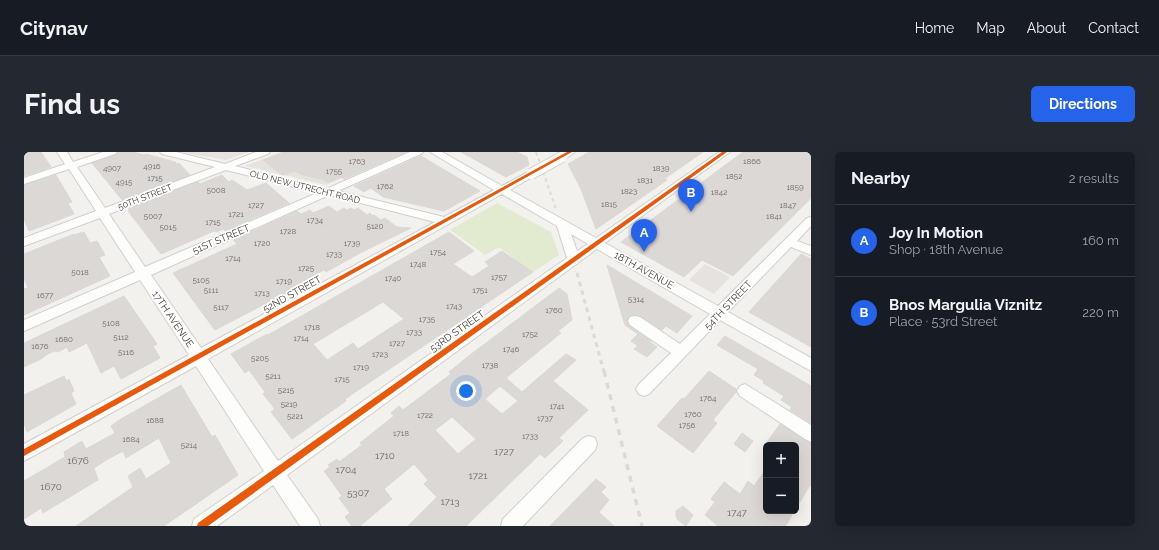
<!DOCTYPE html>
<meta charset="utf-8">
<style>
:root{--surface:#171b24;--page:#242831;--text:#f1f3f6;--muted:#9ea1a6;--line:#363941;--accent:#2563eb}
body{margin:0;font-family:Raleway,sans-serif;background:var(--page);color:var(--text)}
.controls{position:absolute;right:12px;bottom:12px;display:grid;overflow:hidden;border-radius:6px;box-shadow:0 4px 16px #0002}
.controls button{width:36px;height:36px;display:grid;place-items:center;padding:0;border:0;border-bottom:1px solid var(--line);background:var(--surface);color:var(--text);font:20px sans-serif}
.you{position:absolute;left:442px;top:239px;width:14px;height:14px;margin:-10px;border:3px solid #fff;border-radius:50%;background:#1a73e8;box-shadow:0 0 0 6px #1a73e833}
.badge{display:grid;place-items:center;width:26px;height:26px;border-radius:50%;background:var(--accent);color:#fff;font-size:13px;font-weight:700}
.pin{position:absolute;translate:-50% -33px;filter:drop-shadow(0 1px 2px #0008)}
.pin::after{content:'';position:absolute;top:21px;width:14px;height:12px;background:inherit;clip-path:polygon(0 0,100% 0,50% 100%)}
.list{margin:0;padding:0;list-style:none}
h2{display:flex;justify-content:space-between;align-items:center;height:52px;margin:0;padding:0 16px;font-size:17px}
h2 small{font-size:13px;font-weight:400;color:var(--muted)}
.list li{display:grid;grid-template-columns:26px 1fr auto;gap:12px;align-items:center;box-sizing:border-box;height:72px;padding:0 16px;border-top:1px solid var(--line)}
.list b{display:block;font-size:15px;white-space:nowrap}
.list p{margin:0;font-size:13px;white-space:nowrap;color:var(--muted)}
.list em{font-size:13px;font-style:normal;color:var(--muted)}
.map{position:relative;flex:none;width:787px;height:374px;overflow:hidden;border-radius:6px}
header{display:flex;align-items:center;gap:24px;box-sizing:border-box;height:56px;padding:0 20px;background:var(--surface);border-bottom:1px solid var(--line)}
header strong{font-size:19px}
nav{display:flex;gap:22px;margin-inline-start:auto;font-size:14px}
.intro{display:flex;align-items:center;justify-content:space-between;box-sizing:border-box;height:96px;padding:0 24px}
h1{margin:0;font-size:28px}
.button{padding:10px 18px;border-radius:6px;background:var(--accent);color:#fff;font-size:14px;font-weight:700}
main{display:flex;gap:24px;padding:0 24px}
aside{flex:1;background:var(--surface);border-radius:6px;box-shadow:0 4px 16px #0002}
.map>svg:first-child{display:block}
</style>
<header>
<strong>Citynav</strong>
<nav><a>Home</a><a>Map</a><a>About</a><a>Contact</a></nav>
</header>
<div class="intro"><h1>Find us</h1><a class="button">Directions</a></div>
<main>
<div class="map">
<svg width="787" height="374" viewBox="0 0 787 374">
<rect width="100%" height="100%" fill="#f3f1ee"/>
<path fill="#e6e2dc" d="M 157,0 L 225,0 L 202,8 Z
M 258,0 L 377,0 L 302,33 L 221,14 Z"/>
<path fill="#e2ead0" d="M 473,51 L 527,80 L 535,103 L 509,120 L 475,95 L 461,103 L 426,78 Z"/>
<path fill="#e5e2df" d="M 681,112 L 706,125 L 690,142 L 665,128 Z"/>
<path fill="#dbd8d5" stroke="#dbd8d4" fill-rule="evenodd" d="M 0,0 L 17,0 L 27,15 L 0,24 Z
M 94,0 L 110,0 L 120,3 L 122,2 L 151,10 L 153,12 L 155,11 L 166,23 L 98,48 L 68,11 L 91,3 Z
M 260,0 L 382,0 L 320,27 L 317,25 L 304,31 L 297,26 L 295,27 L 276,22 L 271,19 L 258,23 L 239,8 Z
M 437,0 L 493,0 L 503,5 L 505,13 L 482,25 Z
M 565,0 L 679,0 L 640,27 L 643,28 L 572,77 L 557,37 L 544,12 Z
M 719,0 L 787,0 L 787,46 L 709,124 L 678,108 L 660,125 L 597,90 Z
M 397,4 L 456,39 L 420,59 L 359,45 L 347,36 L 340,40 L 330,34 Z
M 32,23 L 48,50 L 44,51 L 50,62 L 5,79 L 0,67 L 0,33 Z
M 198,23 L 205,30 L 208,28 L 223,38 L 242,31 L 265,51 L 201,79 L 200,77 L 192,80 L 190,79 L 137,102 L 104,59 L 106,59 L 104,56 L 174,30 L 176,32 Z
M 305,54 L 313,60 L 320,56 L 323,58 L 327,56 L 330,58 L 334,56 L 343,63 L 346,61 L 349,64 L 350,63 L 357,68 L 361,66 L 373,75 L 387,76 L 338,100 L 302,120 L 300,118 L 272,133 L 261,140 L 262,141 L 191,178 L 149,121 L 213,92 L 209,88 L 273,59 L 277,62 L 286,58 L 289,61 Z
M 60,80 L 66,91 L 73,89 L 81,103 L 75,105 L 86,124 L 0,163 L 0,137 L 4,136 L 0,126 L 0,102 L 50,82 L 50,83 Z
M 425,80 L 450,99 L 429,112 L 448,125 L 465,114 L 461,110 L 478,99 L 509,120 L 321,247 L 322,249 L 268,287 L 247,260 L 251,257 L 239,242 L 241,240 L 225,218 L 221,221 L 207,202 L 243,182 L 244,183 ZM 359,150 L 380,167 L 334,197 L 329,191 L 303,208 L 289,192 Z
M 777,102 L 787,107 L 787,195 L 725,160 Z
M 583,113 L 668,164 L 653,181 L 642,174 L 638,178 L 616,164 L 611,163 L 605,164 L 603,170 L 605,174 L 627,189 L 626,190 L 633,195 L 623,205 L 610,197 L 614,194 L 607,189 L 614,182 L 601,173 Z
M 535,136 L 543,142 L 548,168 L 534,179 L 537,181 L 482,226 L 498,240 L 542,202 L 552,208 L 529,229 L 564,258 L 535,286 L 539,289 L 521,306 L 516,302 L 442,374 L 384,374 L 413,345 L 400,332 L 404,328 L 390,312 L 360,337 L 368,347 L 336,374 L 328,374 L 321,365 L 326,361 L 315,346 L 318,344 L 300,319 L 306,315 L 304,313 L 313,307 L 315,310 L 338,293 L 336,291 L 370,264 L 367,261 L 375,254 L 379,258 L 427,222 L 425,220 L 446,203 ZM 476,234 L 494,249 L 478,262 L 461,247 ZM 428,265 L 452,287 L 434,302 L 411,278 Z
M 100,144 L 133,192 L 129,194 L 136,206 L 97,227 L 90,214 L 77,221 L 63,191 L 45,200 L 43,195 L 34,200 L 30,199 L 22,203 L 19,206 L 0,215 L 0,191 Z
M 701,184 L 787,234 L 787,271 L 766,258 L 768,255 L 757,248 L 760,244 L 739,231 L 740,229 L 730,223 L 734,217 L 693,193 Z
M 685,219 L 712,237 L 712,240 L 689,268 L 693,271 L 669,301 L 633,274 L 658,246 L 660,247 Z
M 40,224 L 42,229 L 45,227 L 50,239 L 47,241 L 52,252 L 3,280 L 0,271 L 0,243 Z
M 157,233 L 188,285 L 191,283 L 214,323 L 140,374 L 52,374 L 109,335 L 104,324 L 116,316 L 122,327 L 147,311 L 135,286 L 102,306 L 99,299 L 84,307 L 70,316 L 74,328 L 19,361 L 17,356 L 0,367 L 0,329 L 41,305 L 40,300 L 58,289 L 62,297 L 91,281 L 87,274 L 97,267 Z
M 756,272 L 787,291 L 787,332 L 772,356 L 772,293 L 741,293 Z
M 718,281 L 729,289 L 721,300 L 710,292 Z
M 742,317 L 742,359 L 770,359 L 763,372 L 761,374 L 694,374 L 681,363 L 691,350 L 687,347 L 700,330 L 716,342 L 724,329 L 730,334 Z
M 572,327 L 582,335 L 577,340 L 585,348 L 575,360 L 590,374 L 526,374 Z
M 659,354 L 669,363 L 662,374 L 653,367 L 652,363 L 652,359 Z"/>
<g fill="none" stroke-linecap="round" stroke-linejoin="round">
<defs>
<path id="minor" d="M 33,0 L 43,0 L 49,10 L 79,0 L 93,0 L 91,2 L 53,15 L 81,56 L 191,15 L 138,2 L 136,0 L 152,0 L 201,12 L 232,0 L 246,0 L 244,2 L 211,14 L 302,37 L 386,0 L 399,0 L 397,2 L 314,39 L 420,65 L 470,38 L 406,0 L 418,0 L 478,34 L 504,20 L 510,20 L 512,22 L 510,24 L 486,38 L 572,86 L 695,0 L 706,0 L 581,91 L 694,154 L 783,66 L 787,65 L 787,74 L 773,89 L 787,94 L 787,103 L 767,95 L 704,160 L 787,206 L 787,219 L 696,168 L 625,242 L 620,244 L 615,242 L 612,237 L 615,232 L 647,201 L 606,173 L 604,169 L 606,165 L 611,164 L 616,165 L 656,192 L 686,162 L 573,97 L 263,323 L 294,367 L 296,374 L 276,374 L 249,333 L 193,374 L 168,374 L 170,367 L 240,319 L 172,214 L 0,309 L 0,292 L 165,203 L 116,128 L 0,179 L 0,168 L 111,120 L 76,66 L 0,94 L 0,86 L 72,59 L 45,17 L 0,32 L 0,26 L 41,12 ZM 202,18 L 293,41 L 121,115 L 85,62 ZM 478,42 L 533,74 L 543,106 L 254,309 L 184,207 ZM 305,43 L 411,70 L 177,196 L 127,123 ZM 547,82 L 564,92 L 553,99 Z
M 540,0 L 551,0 L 541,7 L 535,7 L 533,5 Z
M 721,232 L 787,273 L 787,290 L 781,287 L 716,244 L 713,239 L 716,234 Z
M 565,284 L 571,286 L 573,292 L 571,298 L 499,374 L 477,374 L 479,367 L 559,286 Z"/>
</defs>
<use href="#minor" stroke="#d1cfcc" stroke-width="2"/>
<use href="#minor" fill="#fdfdfc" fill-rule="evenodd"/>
<path stroke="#dadada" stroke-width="2" stroke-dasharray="3.5 3.5" stroke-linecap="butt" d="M 512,0 L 532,57"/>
<path stroke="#dadada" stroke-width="3" stroke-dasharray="4.5 4.5" stroke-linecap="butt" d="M 553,121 L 580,220"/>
<path stroke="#dadada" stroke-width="3.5" stroke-dasharray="6 6" stroke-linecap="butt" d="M 580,219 L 618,374"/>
<defs>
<path id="minor-bridge" d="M 507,22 L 538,5"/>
</defs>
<use href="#minor-bridge" stroke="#d1cfcc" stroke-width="12" stroke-linecap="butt"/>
<use href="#minor-bridge" stroke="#fdfdfc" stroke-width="10"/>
<defs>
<path id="cycleway" d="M 543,0 L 548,0 L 0,304 L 0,297 Z
M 698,0 L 703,0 L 184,374 L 173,374 L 174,371 Z"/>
</defs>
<use href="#cycleway" stroke="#fff" stroke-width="2"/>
<use href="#cycleway" fill="#e8590c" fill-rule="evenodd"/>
</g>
<g text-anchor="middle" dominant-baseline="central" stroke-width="3.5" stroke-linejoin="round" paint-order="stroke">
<g font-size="8" fill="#6f6962">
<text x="333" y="9">1763</text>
<text x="728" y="9">1866</text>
<text x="128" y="14">4916</text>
<text x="88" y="16">4907</text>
<text x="637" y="16">1839</text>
<text x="310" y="19">1755</text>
<text x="710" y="24">1852</text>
<text x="131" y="26">1715</text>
<text x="621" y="28">1831</text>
<text x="100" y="30">4915</text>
<text x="361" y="34">1762</text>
<text x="771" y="35">1859</text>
<text x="192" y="38">5008</text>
<text x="605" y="39">1823</text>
<text x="695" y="40">1842</text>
<text x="585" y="52">1815</text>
<text x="232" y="53">1727</text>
<text x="764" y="53">1847</text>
<text x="212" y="62">1721</text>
<text x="129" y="64">5007</text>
<text x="750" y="64">1841</text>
<text x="291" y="68">1734</text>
<text x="189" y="70">1715</text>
<text x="351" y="74">5120</text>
<text x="144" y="75">5015</text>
<text x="264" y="79">1728</text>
<text x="238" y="91">1720</text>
<text x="328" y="91">1739</text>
<text x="414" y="100">1754</text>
<text x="310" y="102">1733</text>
<text x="209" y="106">1714</text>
<text x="394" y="112">1748</text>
<text x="282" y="116">1725</text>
<text x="56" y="120">5018</text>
<text x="475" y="125">1757</text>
<text x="369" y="126">1740</text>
<text x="177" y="128">5105</text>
<text x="260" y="129">1719</text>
<text x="187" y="138">5111</text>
<text x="456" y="138">1751</text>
<text x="238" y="141">1713</text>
<text x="21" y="143">1677</text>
<text x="612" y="147">5314</text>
<text x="430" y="154">1743</text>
<text x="197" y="155">5117</text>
<text x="530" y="158">1760</text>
<text x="403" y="167">1735</text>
<text x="87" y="171">5108</text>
<text x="288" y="175">1718</text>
<text x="390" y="180">1733</text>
<text x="506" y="182">1752</text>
<text x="97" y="185">5112</text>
<text x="277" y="186">1714</text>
<text x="40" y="187">1680</text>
<text x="373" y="191">1727</text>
<text x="16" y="194">1676</text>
<text x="487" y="197">1746</text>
<text x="102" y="200">5116</text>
<text x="356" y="202">1723</text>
<text x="236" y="206">5205</text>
<text x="466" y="213">1738</text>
<text x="337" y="215">1719</text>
<text x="249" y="224">5211</text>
<text x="318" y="227">1715</text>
<text x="262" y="238">5215</text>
<text x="684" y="246">1764</text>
<text x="265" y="252">5219</text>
<text x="533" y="254">1741</text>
<text x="669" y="262">1760</text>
<text x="401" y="263">1722</text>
<text x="271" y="264">5221</text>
<text x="521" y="266">1737</text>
<text x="131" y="268">1688</text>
<text x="663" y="273">1756</text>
<text x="377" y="281">1718</text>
<text x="506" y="284">1733</text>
<text x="107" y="287">1684</text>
<text x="165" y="293">5214</text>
</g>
<g font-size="9" fill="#49423a" stroke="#fff">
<text transform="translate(281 35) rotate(14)">OLD NEW UTRECHT ROAD</text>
<text transform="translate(121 45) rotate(-21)">50TH STREET</text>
</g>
<g font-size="10" fill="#49423a" stroke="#fff">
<text transform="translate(197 87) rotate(-23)">51ST STREET</text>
<text transform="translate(620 118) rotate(29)">18TH AVENUE</text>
<text transform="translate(268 142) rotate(-29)">52ND STREET</text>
<text transform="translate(704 153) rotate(-46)">54TH STREET</text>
<text transform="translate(149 167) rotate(56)">17TH AVENUE</text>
<text transform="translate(433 179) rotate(-35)">53RD STREET</text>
</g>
<g font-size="10" fill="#6f6962">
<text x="480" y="299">1727</text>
<text x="361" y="303">1710</text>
<text x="54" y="308">1676</text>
<text x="322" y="317">1704</text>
<text x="454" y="323">1721</text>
<text x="27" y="334">1670</text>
<text x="334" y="340">5307</text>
<text x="426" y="349">1713</text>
<text x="713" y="360">1747</text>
</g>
</g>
</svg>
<div class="controls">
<button>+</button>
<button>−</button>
</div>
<div class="you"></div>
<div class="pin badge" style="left:620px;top:100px">A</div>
<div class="pin badge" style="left:667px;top:60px">B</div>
</div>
<aside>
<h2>Nearby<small>2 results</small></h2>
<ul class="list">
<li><span class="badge">A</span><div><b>Joy In Motion</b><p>Shop · 18th Avenue</p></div><em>160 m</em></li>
<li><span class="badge">B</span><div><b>Bnos Margulia Viznitz</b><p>Place · 53rd Street</p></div><em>220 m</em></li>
</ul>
</aside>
</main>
